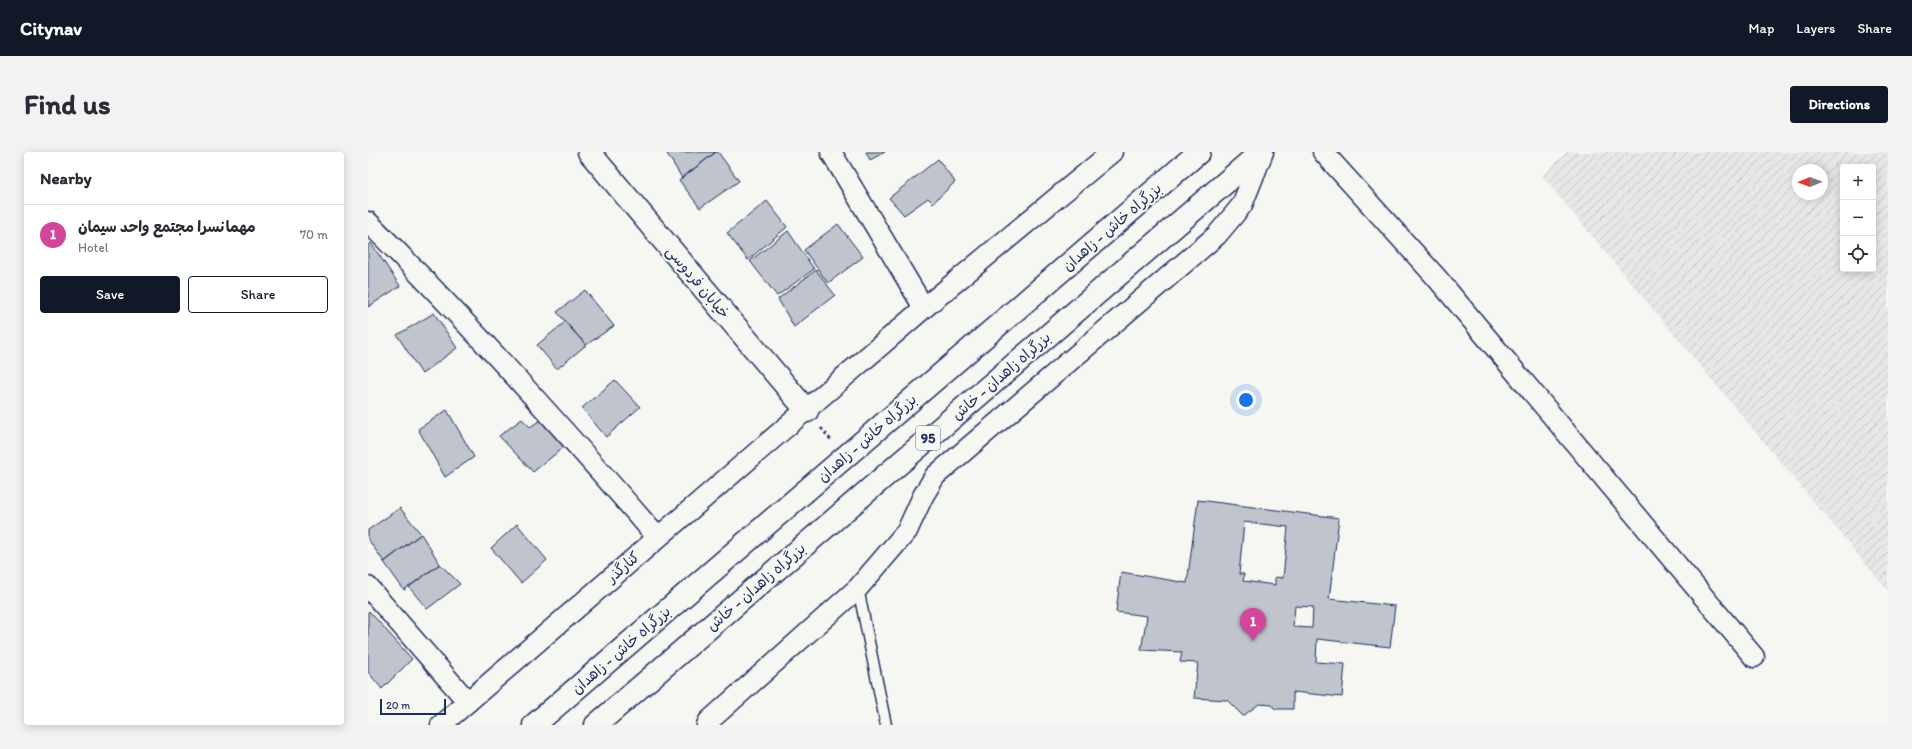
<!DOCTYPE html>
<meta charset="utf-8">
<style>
:root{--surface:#fff;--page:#f2f2f3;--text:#2b2b33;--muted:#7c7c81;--line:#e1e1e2;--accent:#111827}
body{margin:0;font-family:Itim,"Playpen Sans Arabic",sans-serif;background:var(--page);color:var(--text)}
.controls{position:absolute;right:12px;top:12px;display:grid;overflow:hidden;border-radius:4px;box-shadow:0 2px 10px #0003}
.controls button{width:36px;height:36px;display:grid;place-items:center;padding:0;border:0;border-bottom:1px solid var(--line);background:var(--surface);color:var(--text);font:20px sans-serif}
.compass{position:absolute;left:1424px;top:12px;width:36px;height:36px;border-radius:50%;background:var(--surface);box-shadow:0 2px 10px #0003;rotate:269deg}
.scale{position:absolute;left:12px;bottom:10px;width:66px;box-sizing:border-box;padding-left:4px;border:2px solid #1b2f5e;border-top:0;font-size:11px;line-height:14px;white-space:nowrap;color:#1b2f5e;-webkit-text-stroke:3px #f6f6f2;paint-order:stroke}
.you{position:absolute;left:878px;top:248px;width:14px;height:14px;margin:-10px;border:3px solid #fff;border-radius:50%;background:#1a73e8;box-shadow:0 0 0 6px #1a73e833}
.badge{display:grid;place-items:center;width:26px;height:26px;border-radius:50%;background:var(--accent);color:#fff;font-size:13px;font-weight:700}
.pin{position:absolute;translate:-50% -33px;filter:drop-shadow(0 1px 2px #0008)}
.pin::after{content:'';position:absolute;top:21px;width:14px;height:12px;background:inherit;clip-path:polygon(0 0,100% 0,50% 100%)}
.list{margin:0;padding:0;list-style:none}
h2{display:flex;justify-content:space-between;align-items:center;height:52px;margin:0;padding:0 16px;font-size:17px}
h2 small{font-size:13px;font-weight:400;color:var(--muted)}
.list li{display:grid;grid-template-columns:26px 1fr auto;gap:12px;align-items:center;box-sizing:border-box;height:60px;padding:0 16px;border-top:1px solid var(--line)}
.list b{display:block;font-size:15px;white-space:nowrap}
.list p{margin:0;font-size:13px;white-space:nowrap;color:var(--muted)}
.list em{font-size:13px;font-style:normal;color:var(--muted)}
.actions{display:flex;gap:8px;padding:12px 16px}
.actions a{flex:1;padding:9px 0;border:1px solid var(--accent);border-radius:4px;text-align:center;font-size:14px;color:var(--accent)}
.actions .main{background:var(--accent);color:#fff}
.icon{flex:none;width:22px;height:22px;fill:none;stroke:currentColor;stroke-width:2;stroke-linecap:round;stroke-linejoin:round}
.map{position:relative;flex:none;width:1520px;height:573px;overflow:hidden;border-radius:4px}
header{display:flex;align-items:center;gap:24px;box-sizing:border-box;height:56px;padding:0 20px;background:var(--accent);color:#fff}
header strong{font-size:19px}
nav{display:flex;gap:22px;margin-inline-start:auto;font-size:14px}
.intro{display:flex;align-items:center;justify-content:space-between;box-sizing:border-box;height:96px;padding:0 24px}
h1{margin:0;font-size:28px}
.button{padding:10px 18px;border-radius:4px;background:var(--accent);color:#fff;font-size:14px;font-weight:700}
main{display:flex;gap:24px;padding:0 24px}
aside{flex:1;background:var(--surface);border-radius:4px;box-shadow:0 2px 10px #0003}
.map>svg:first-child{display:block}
</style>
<header>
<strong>Citynav</strong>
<nav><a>Map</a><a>Layers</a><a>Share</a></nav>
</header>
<div class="intro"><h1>Find us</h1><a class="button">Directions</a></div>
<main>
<aside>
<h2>Nearby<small></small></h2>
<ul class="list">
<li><span class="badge" style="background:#d1479c">1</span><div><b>مهمانسرا مجتمع واحد سیمان</b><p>Hotel</p></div><em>70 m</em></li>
</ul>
<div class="actions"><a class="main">Save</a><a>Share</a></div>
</aside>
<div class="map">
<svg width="1520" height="573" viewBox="0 0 1520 573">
<defs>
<pattern id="industrial-furrows" width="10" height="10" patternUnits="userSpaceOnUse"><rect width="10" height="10" fill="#e6e7e7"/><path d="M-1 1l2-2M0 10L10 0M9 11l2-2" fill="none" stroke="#c5c6c9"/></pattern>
</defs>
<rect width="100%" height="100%" fill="#f6f6f2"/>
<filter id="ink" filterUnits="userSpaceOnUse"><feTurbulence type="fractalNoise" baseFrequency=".025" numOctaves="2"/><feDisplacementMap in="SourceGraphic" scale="8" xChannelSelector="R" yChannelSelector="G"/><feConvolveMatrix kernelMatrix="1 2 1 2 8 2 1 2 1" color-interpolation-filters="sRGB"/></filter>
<g filter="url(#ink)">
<path fill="url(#industrial-furrows)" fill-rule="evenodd" d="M 1199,0 L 1520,0 L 1520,439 L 1174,24 ZM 1475,15 L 1505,15 L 1505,117 L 1475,117 ZM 1430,18 L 1454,18 L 1454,42 L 1430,42 Z"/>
<path fill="#c0c4cd" stroke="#1b2f5e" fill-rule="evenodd" d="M 298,0 L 348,0 L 314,26 Z
M 348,0 L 350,0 L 371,29 L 332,56 L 311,28 Z
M 498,0 L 517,0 L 502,8 Z
M 570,7 L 587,30 L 565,51 L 560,46 L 536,63 L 521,46 Z
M 399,49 L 419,75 L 380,108 L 359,81 Z
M 470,72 L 495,105 L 460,131 L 436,98 Z
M 420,79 L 446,117 L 409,144 L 382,109 Z
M 3,91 L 32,134 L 0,155 L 0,93 Z
M 448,118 L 467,143 L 426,175 L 410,147 Z
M 217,138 L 246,174 L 218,193 L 189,160 Z
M 66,161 L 89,196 L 54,222 L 29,183 Z
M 197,170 L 218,193 L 189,217 L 169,193 Z
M 247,228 L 272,255 L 238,285 L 214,256 Z
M 79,258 L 106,305 L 77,325 L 50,277 Z
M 154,267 L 162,275 L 174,267 L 196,295 L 165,320 L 131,284 Z
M 830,348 L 971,366 L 961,447 L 1027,454 L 1022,495 L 949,487 L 948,510 L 977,512 L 974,545 L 925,540 L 925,557 L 907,557 L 904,553 L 891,552 L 875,564 L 859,548 L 826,546 L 830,511 L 812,510 L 814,500 L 773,498 L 779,464 L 748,460 L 753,420 L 819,431 ZM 876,370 L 920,375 L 915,426 L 907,425 L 907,433 L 875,429 L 876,422 L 871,422 ZM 927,454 L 945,455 L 944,476 L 925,475 Z
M 32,356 L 53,382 L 16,410 L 0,387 L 0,378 Z
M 149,372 L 179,408 L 153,431 L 123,396 Z
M 53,382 L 72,412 L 36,438 L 16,410 Z
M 72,412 L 92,432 L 59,457 L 41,435 Z
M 1,459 L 44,507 L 14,537 L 0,520 L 0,460 Z"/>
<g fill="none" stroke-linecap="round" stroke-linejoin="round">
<defs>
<path id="lane" d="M 490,436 L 518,573"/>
<path id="street" d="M 463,0 L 556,156
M 955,0 L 1068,125 L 1386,505
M 0,70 C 101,171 196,277 289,385
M 0,435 L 100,550
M 73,573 L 556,156 L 744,0
M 339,573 L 341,569 L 490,436 L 539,379 L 555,344 L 567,324 L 849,83 L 874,53 L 895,0"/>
<path id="secondary" d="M 221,0 L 439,259"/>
<path id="highway" d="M 166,573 L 831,0
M 228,573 L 893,0"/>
</defs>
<use href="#lane" stroke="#1b2f5e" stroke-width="13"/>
<use href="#street" stroke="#1b2f5e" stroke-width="23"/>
<use href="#secondary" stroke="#1b2f5e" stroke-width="25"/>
<use href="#highway" stroke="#1b2f5e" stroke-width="25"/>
<path stroke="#1b2f5e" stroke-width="2.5" stroke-dasharray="3 3" stroke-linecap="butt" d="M 453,276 L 463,288"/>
<use href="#lane" stroke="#f6f6f2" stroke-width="10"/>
<use href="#street" stroke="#f6f6f2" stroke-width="20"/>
<use href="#secondary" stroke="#f6f6f2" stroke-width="22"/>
<use href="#highway" stroke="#f6f6f2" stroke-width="22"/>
</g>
</g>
<g text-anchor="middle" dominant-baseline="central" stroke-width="4" stroke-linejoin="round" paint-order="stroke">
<rect fill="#f6f6f2" stroke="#5d6b8a" stroke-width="1" x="548" y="274" width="24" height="24" rx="3"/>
<g font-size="14" font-weight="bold" fill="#1b2f5e">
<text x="560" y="286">95</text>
</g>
<g font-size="15" fill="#1b2f5e" stroke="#f6f6f2">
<text transform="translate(744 75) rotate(-41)">بزرگراه خاش - زاهدان</text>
<text transform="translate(330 130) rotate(50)">خیابان فردوسی</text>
<text transform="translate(633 224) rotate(-41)">بزرگراه زاهدان - خاش</text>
<text transform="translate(499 286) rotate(-41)">بزرگراه خاش - زاهدان</text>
<text transform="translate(255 415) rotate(-41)">کنارگذر</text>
<text transform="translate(388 435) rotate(-41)">بزرگراه زاهدان - خاش</text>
<text transform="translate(253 498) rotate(-41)">بزرگراه خاش - زاهدان</text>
</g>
</g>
</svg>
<div class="controls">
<button>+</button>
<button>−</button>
<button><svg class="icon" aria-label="locate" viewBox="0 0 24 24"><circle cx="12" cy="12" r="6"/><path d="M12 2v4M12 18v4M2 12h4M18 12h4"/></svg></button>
</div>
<svg class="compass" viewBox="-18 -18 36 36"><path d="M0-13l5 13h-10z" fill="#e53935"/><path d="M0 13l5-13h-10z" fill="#7c7c81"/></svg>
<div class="scale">20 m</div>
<div class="you"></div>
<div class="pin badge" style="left:885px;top:489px;background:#d1479c">1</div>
</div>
</main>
